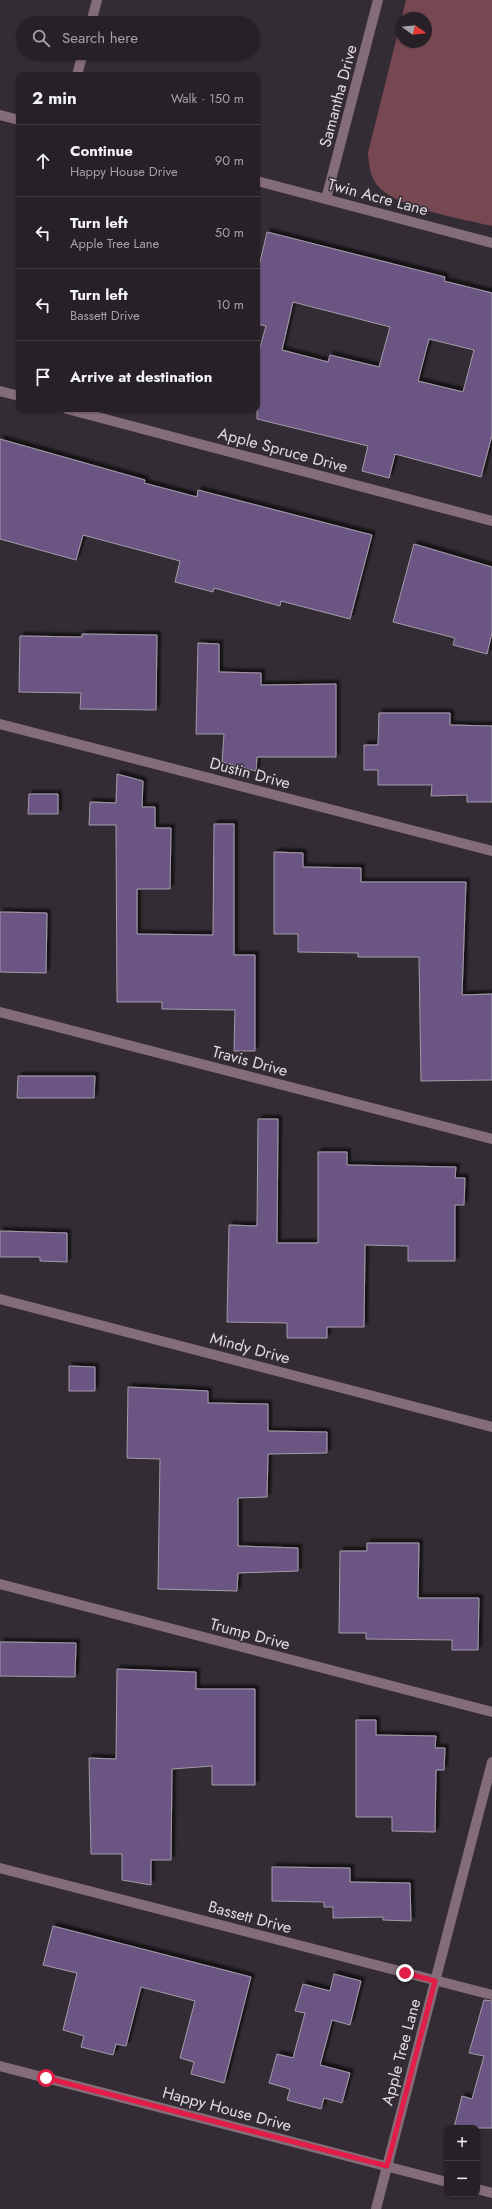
<!DOCTYPE html>
<meta charset="utf-8">
<style>
:root{--surface:#272127;--page:#332e33;--text:#f1f3f6;--muted:#a4a3a7;--line:#433e44}
body{margin:0;font-family:Jost,sans-serif;background:var(--page);color:var(--text)}
.controls{position:absolute;right:12px;bottom:12px;display:grid;overflow:hidden;border-radius:8px;box-shadow:0 1px 3px #0004}
.controls button{width:36px;height:36px;display:grid;place-items:center;padding:0;border:0;border-bottom:1px solid var(--line);background:var(--surface);color:var(--text);font:20px sans-serif}
.compass{position:absolute;left:396px;top:12px;width:36px;height:36px;border-radius:50%;background:var(--surface);box-shadow:0 1px 3px #0004;rotate:105deg}
.stop{position:absolute;width:12px;height:12px;margin:-9px;border:3px solid #e11d48;border-radius:50%;background:#fff}
.stop.end{background:#e11d48;border-color:#fff;box-shadow:0 1px 4px #0008}
.list{margin:0;padding:0;list-style:none}
h2{display:flex;justify-content:space-between;align-items:center;height:52px;margin:0;padding:0 16px;font-size:17px}
h2 small{font-size:13px;font-weight:400;color:var(--muted)}
.list li{display:grid;grid-template-columns:26px 1fr auto;gap:12px;align-items:center;box-sizing:border-box;height:72px;padding:0 16px;border-top:1px solid var(--line)}
.list b{display:block;font-size:15px;white-space:nowrap}
.list p{margin:0;font-size:13px;white-space:nowrap;color:var(--muted)}
.list em{font-size:13px;font-style:normal;color:var(--muted)}
.icon{flex:none;width:22px;height:22px;fill:none;stroke:currentColor;stroke-width:2;stroke-linecap:round;stroke-linejoin:round}
.map{position:relative;flex:none;width:492px;height:2209px;overflow:hidden}
.search{position:absolute;background:var(--surface);box-shadow:0 1px 3px #0004;left:16px;top:16px;width:244px;height:44px;display:flex;align-items:center;gap:10px;box-sizing:border-box;padding:0 14px;border-radius:22px;color:var(--muted);font-size:15px}
.panel{position:absolute;background:var(--surface);box-shadow:0 1px 3px #0004;left:16px;top:72px;width:244px;height:340px;border-radius:8px}
.map>svg:first-child{display:block}
</style>
<div class="map">
<svg width="492" height="2209" viewBox="0 0 492 2209">
<defs>
<filter id="shadow"><feDropShadow dx="3.5" dy="-3.5" stdDeviation="1" flood-color="#0009"/></filter>
</defs>
<rect width="100%" height="100%" fill="#342c34"/>
<path fill="#764852" fill-rule="evenodd" d="M 406,0 L 492,0 L 492,226 C 463,219 395,208 377,185 C 370,176 369,165 368,153 ZM 402,18 L 426,18 L 426,42 L 402,42 Z"/>
<path fill="#6b5483" stroke="#a29ca9" fill-rule="evenodd" filter="url(#shadow)" d="M 267,232 L 445,277 L 444,281 L 492,293 L 492,435 L 481,477 L 395,454 L 389,478 L 362,471 L 368,446 L 257,419 L 257,358 L 266,326 L 257,324 L 257,275 ZM 293,302 L 390,327 L 379,367 L 330,355 L 328,362 L 282,350 ZM 429,339 L 474,350 L 463,392 L 418,381 Z
M 0,439 L 145,480 L 144,483 L 197,497 L 198,490 L 372,535 L 350,619 L 281,601 L 280,606 L 214,588 L 213,592 L 175,582 L 180,561 L 83,535 L 76,560 L 0,539 Z
M 414,544 L 492,567 L 492,633 L 487,654 L 453,645 L 455,638 L 393,622 Z
M 82,634 L 157,635 L 156,710 L 80,709 L 81,693 L 19,692 L 20,636 L 82,637 Z
M 198,643 L 219,644 L 219,672 L 261,673 L 261,685 L 336,684 L 336,757 L 257,757 L 256,771 L 222,762 L 224,734 L 196,734 Z
M 379,713 L 450,713 L 450,725 L 492,726 L 492,802 L 467,802 L 467,795 L 431,796 L 432,785 L 378,785 L 378,770 L 364,770 L 364,745 L 378,745 Z
M 117,774 L 143,781 L 142,807 L 155,807 L 155,828 L 171,828 L 170,889 L 137,889 L 137,934 L 213,935 L 214,824 L 234,824 L 234,955 L 255,955 L 255,1051 L 234,1051 L 235,1010 L 162,1009 L 162,1002 L 117,1002 L 116,825 L 89,825 L 90,802 L 116,803 Z
M 29,794 L 58,794 L 58,814 L 28,814 Z
M 274,852 L 303,853 L 303,867 L 361,868 L 361,882 L 466,882 L 462,995 L 492,994 L 492,1080 L 421,1081 L 419,957 L 358,957 L 358,953 L 298,952 L 298,934 L 274,934 Z
M 0,912 L 47,913 L 46,973 L 0,972 Z
M 18,1076 L 95,1076 L 94,1098 L 17,1098 Z
M 258,1119 L 278,1119 L 277,1243 L 318,1243 L 318,1152 L 347,1152 L 347,1165 L 456,1167 L 455,1178 L 465,1178 L 464,1205 L 455,1205 L 455,1261 L 408,1261 L 408,1246 L 365,1245 L 364,1327 L 327,1327 L 327,1338 L 287,1338 L 287,1323 L 227,1322 L 229,1225 L 257,1226 Z
M 0,1231 L 67,1233 L 67,1262 L 40,1261 L 40,1257 L 0,1257 Z
M 69,1366 L 95,1367 L 95,1391 L 69,1391 Z
M 128,1387 L 208,1391 L 208,1403 L 268,1404 L 268,1431 L 327,1432 L 327,1453 L 268,1454 L 267,1497 L 238,1498 L 238,1546 L 298,1548 L 298,1571 L 238,1573 L 237,1591 L 158,1589 L 160,1459 L 127,1458 Z
M 367,1543 L 419,1543 L 418,1598 L 479,1598 L 478,1650 L 452,1650 L 452,1640 L 366,1639 L 366,1633 L 339,1633 L 340,1551 L 367,1551 Z
M 0,1642 L 76,1643 L 75,1677 L 0,1676 Z
M 117,1669 L 196,1672 L 196,1689 L 255,1689 L 255,1785 L 212,1785 L 212,1766 L 172,1769 L 171,1860 L 151,1860 L 151,1885 L 122,1880 L 122,1854 L 91,1854 L 89,1758 L 116,1759 Z
M 356,1720 L 376,1720 L 376,1735 L 436,1736 L 435,1748 L 445,1748 L 444,1770 L 436,1770 L 435,1832 L 392,1831 L 392,1817 L 356,1817 Z
M 272,1867 L 350,1868 L 350,1882 L 410,1883 L 411,1921 L 383,1920 L 383,1917 L 333,1918 L 333,1907 L 324,1907 L 324,1902 L 272,1901 Z
M 53,1926 L 251,1977 L 224,2083 L 191,2074 L 194,2062 L 180,2058 L 195,2001 L 141,1987 L 126,2046 L 116,2044 L 113,2055 L 81,2047 L 84,2036 L 63,2030 L 77,1973 L 43,1965 Z
M 334,1974 L 361,1981 L 350,2025 L 332,2020 L 320,2065 L 350,2073 L 342,2103 L 324,2098 L 321,2109 L 287,2100 L 290,2089 L 269,2083 L 277,2054 L 293,2058 L 305,2013 L 295,2011 L 303,1984 L 330,1991 Z
M 484,2000 L 492,2001 L 492,2128 L 454,2128 L 462,2096 L 472,2099 L 484,2056 L 469,2053 Z"/>
<g fill="none" stroke-linecap="round" stroke-linejoin="round">
<path stroke="#856c79" stroke-width="10" d="M 91,23 L 97,0
M 77,75 L 83,53
M 0,115 L 19,120
M 257,181 L 492,243
M 326,199 L 378,0
M 0,391 L 19,396
M 67,409 L 492,521
M 0,724 L 492,851
M 0,1012 L 492,1139
M 0,1299 L 492,1427
M 0,1584 L 492,1712
M 0,1868 L 492,1995
M 0,2066 L 447,2182
M 477,2189 L 492,2193
M 376,2209 L 492,1762"/>
</g>
<g fill="none" stroke-linecap="round" stroke-linejoin="round">
<path stroke="#e11d48" stroke-width="5" d="M 46,2078 L 387,2166 L 435,1981 L 405,1973"/>
</g>
<g text-anchor="middle" dominant-baseline="central" stroke-width="3" stroke-linejoin="round" paint-order="stroke">
<g font-size="16" fill="#e0dae0" stroke="#342c34">
<text transform="translate(338 96) rotate(-75)">Samantha Drive</text>
<text transform="translate(378 197) rotate(15)">Twin Acre Lane</text>
<text transform="translate(283 450) rotate(15)">Apple Spruce Drive</text>
<text transform="translate(250 773) rotate(15)">Dustin Drive</text>
<text transform="translate(250 1061) rotate(15)">Travis Drive</text>
<text transform="translate(250 1348) rotate(15)">Mindy Drive</text>
<text transform="translate(250 1634) rotate(15)">Trump Drive</text>
<text transform="translate(250 1917) rotate(15)">Bassett Drive</text>
<text transform="translate(401 2052) rotate(-75)">Apple Tree Lane</text>
<text transform="translate(227 2109) rotate(15)">Happy House Drive</text>
</g>
</g>
</svg>
<div class="controls">
<button>+</button>
<button>−</button>
</div>
<svg class="compass" viewBox="-18 -18 36 36"><path d="M0-13l5 13h-10z" fill="#e53935"/><path d="M0 13l5-13h-10z" fill="#a4a3a7"/></svg>
<div class="stop" style="left:46px;top:2078px"></div>
<div class="stop end" style="left:405px;top:1973px"></div>
<div class="search"><svg class="icon" aria-label="search" viewBox="0 0 24 24"><circle cx="10" cy="10" r="6"/><path d="M15 15l6 6"/></svg>Search here</div>
<section class="panel">
<h2>2 min<small>Walk · 150 m</small></h2>
<ul class="list">
<li><svg class="icon" aria-label="ahead" viewBox="0 0 24 24"><path d="M12 20V5M6 11l6-6 6 6"/></svg><div><b>Continue</b><p>Happy House Drive</p></div><em>90 m</em></li>
<li><svg class="icon" aria-label="left" viewBox="0 0 24 24"><path d="M17 20v-9H6M10 6l-5 5 5 5"/></svg><div><b>Turn left</b><p>Apple Tree Lane</p></div><em>50 m</em></li>
<li><svg class="icon" aria-label="left" viewBox="0 0 24 24"><path d="M17 20v-9H6M10 6l-5 5 5 5"/></svg><div><b>Turn left</b><p>Bassett Drive</p></div><em>10 m</em></li>
<li><svg class="icon" aria-label="arrive" viewBox="0 0 24 24"><path d="M6 21V4h12l-3 4 3 4H6"/></svg><div><b>Arrive at destination</b></div></li>
</ul>
</section>
</div>
